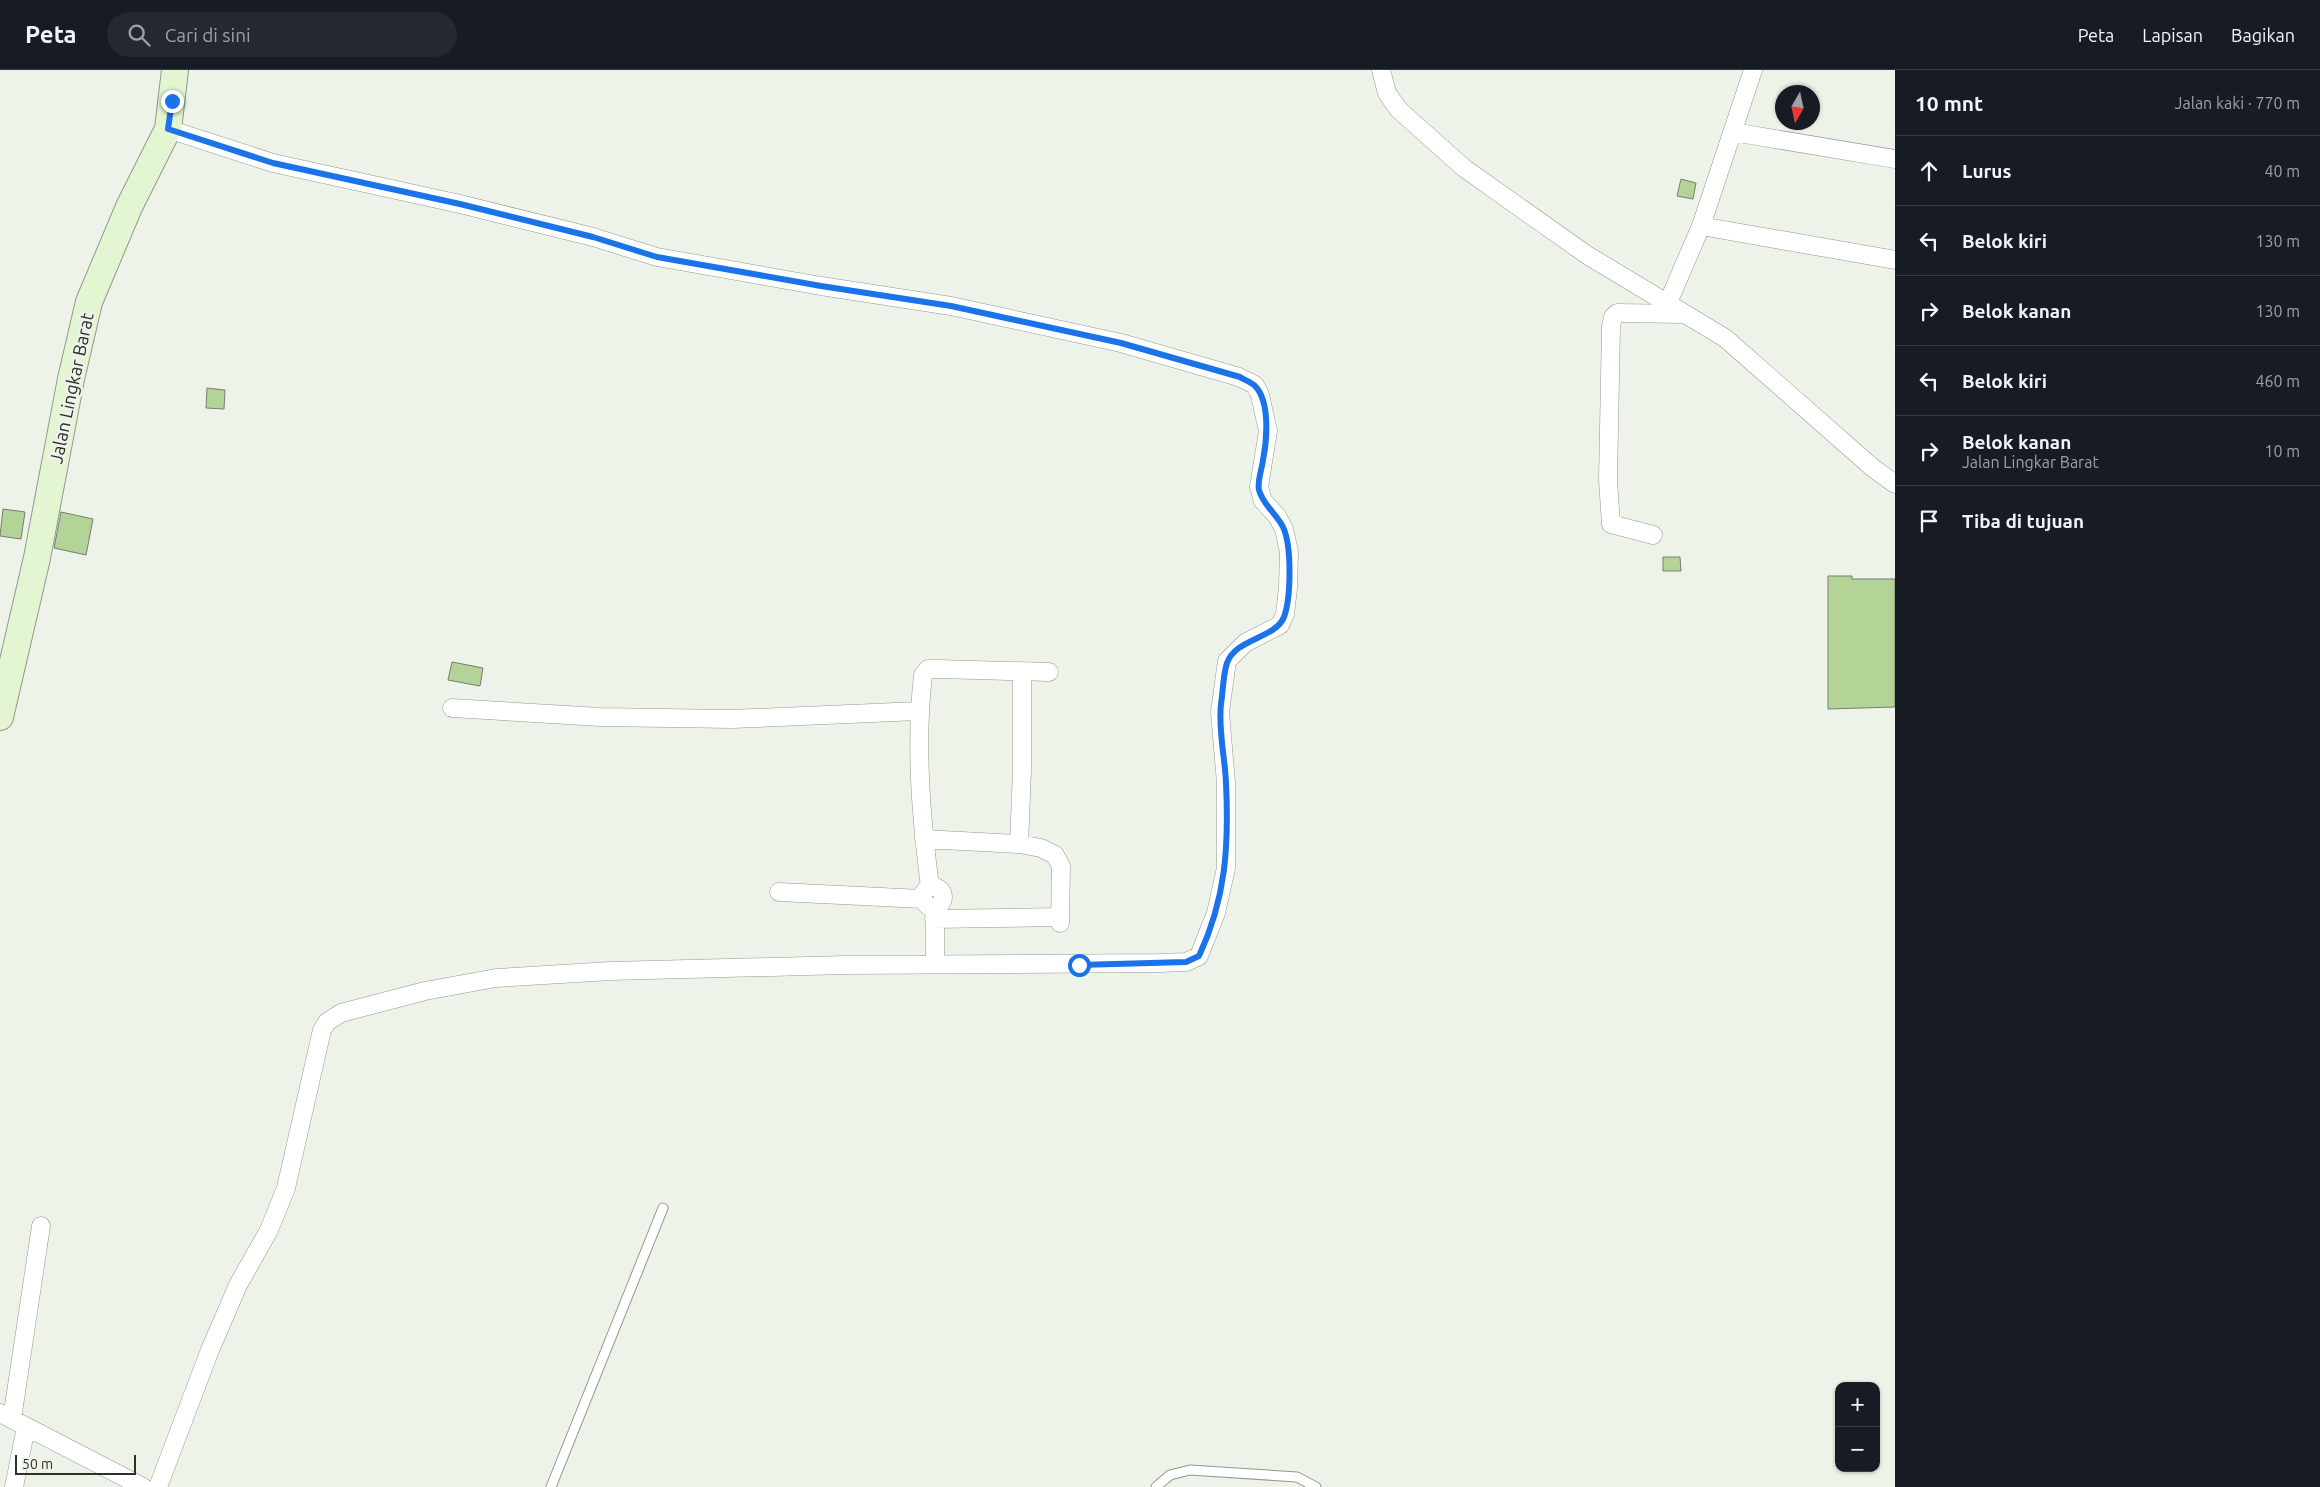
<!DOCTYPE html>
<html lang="id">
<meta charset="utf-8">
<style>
:root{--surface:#171b24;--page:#242831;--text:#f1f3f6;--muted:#9ea1a6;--line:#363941}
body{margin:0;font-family:Ubuntu,sans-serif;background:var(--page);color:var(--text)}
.controls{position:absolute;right:15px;bottom:15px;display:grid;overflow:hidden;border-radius:10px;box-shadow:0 1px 4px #0004}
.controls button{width:45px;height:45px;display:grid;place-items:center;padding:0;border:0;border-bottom:1px solid var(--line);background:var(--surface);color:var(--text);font:25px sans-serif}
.compass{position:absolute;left:1775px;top:15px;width:45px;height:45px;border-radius:50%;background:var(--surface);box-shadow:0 1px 4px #0004;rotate:189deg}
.scale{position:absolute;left:15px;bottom:12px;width:121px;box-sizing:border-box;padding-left:5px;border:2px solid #2c2f2a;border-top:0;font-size:14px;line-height:18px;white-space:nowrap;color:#2c2f2a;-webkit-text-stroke:4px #edf3e8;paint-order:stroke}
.stop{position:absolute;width:15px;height:15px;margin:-11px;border:4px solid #1a73e8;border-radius:50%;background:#fff}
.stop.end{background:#1a73e8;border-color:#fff;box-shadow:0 1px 5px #0008}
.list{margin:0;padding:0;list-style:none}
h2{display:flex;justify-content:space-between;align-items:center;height:65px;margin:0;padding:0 20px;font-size:21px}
h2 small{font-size:16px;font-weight:400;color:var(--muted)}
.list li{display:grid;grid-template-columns:32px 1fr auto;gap:15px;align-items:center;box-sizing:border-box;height:70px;padding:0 20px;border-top:1px solid var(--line)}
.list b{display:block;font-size:19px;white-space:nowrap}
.list p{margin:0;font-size:16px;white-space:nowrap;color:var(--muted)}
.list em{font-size:16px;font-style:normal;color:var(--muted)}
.icon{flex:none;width:28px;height:28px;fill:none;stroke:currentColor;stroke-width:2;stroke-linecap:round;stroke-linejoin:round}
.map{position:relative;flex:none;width:1895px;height:1417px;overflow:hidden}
header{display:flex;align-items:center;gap:30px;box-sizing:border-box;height:70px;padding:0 25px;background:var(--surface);border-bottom:1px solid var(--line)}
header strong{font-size:24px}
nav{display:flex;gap:28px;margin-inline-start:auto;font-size:18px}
.search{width:350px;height:45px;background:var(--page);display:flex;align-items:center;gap:12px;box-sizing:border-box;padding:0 18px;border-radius:28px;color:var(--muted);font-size:19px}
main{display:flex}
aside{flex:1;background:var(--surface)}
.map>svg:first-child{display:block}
</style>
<header>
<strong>Peta</strong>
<div class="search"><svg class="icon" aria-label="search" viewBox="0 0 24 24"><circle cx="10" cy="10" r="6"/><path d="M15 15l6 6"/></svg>Cari di sini</div>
<nav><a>Peta</a><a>Lapisan</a><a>Bagikan</a></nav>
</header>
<main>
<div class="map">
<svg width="1895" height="1417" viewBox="0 0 1895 1417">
<rect width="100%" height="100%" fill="#edf3e8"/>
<path fill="#b4d497" stroke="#787d73" d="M 1681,109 L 1696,113 L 1693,129 L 1677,126 Z
M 207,318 L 225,320 L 224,339 L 206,338 Z
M 3,439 L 25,442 L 21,469 L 0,466 Z
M 61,442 L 93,449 L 86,485 L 54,478 Z
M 1663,487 L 1680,487 L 1681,501 L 1663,501 Z
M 1828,506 L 1852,506 L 1852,509 L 1895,509 L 1895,637 L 1828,639 Z
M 452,592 L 483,598 L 480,616 L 448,610 Z"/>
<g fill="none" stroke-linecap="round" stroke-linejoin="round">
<defs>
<path id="lane" d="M 551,1417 L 663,1138
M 1156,1417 L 1170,1405 L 1190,1400 L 1297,1407 L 1316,1417"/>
<path id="street" d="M 1381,0 L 1387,23 L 1399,40 L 1464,98 L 1587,185 L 1725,268 L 1873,398 L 1895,414
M 1733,62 L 1895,89
M 1701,156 L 1753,0
M 1667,235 L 1701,156 L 1895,190
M 1653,465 L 1611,454 L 1608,410 L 1611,257 L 1613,247 L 1617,243 L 1682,244
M 452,638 L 600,647 L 732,649 L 919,641
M 924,769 L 1019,774 L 1041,778 L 1055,785 L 1061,796 L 1060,853
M 1019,774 L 1022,700 L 1022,603
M 930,817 C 921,746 915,676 923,605 L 928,599 L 938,599 L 1049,602
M923 827a10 10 0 1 1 20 0a10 10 0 1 1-20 0Z
M 779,822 L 922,829
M 934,849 L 1060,847
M 935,894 L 935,837
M 0,1343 L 143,1417
M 12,1349 L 41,1156
M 14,1417 L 26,1357
M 158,1417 L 210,1280 L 238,1215 L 269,1160 L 286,1118 L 322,960 L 327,952 L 341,943 L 425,921 L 496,908 L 611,901 L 845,895 L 1159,893 L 1186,892 L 1199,886 L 1216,843 L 1226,798 L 1226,713 L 1220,642 L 1227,591 L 1245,573 L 1280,555 L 1285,544 L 1288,518 L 1289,482 L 1284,459 L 1277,446 L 1263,431 L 1259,417 L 1268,361 L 1260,325 L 1255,315 L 1239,307 L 1121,273 L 951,236 L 821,216 L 657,187 L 593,167 L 460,134 L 273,93 L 168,59"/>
<path id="secondary" d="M 0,647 L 37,488 L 71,309 L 89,232 L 129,137 L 168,59 L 175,0"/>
</defs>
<use href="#lane" stroke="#93998e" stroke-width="11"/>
<use href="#street" stroke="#93998e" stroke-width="19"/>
<use href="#secondary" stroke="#93998e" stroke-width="28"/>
<use href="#lane" stroke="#fff" stroke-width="9"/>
<use href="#street" stroke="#fff" stroke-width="18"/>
<use href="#secondary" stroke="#e4f6d1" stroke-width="26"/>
</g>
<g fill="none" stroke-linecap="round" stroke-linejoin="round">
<path stroke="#1a73e8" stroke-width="6" d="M 172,31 L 168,59 L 273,93 L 460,134 L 593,167 L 657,187 L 821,216 L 951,236 L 1121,273 L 1240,307 C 1244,310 1252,312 1256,317 C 1270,333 1267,370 1263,390 C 1262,399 1257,411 1259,420 C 1263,435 1276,443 1283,457 C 1292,476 1291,528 1284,547 C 1275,569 1236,568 1227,593 C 1223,605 1223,621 1221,634 C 1218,660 1225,687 1226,713 C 1229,776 1226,828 1199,886 L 1186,892 L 1079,895"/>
</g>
<g text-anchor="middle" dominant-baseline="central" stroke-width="5" stroke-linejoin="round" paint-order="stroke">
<g font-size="18" fill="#2c2f2a" stroke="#edf3e8">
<text transform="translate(71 318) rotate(-78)">Jalan Lingkar Barat</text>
</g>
</g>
</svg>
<div class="controls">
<button>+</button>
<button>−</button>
</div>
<svg class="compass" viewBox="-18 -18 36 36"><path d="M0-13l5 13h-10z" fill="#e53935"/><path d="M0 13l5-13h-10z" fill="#9ea1a6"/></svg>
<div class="scale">50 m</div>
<div class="stop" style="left:1079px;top:895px"></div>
<div class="stop end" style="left:172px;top:31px"></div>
</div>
<aside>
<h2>10 mnt<small>Jalan kaki · 770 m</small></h2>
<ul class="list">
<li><svg class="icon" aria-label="ahead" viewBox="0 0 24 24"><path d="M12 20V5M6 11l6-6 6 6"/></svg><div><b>Lurus</b></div><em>40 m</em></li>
<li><svg class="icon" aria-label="left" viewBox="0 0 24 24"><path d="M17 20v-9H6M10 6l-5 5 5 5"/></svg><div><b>Belok kiri</b></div><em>130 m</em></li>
<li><svg class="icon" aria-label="right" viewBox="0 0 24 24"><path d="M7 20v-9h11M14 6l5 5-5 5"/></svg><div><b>Belok kanan</b></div><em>130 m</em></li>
<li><svg class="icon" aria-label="left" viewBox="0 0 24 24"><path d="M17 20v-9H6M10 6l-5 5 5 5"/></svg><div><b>Belok kiri</b></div><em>460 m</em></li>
<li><svg class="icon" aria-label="right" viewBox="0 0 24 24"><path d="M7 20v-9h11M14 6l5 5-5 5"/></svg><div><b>Belok kanan</b><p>Jalan Lingkar Barat</p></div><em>10 m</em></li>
<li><svg class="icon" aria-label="arrive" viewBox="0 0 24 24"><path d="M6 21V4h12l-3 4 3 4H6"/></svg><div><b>Tiba di tujuan</b></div></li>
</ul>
</aside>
</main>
